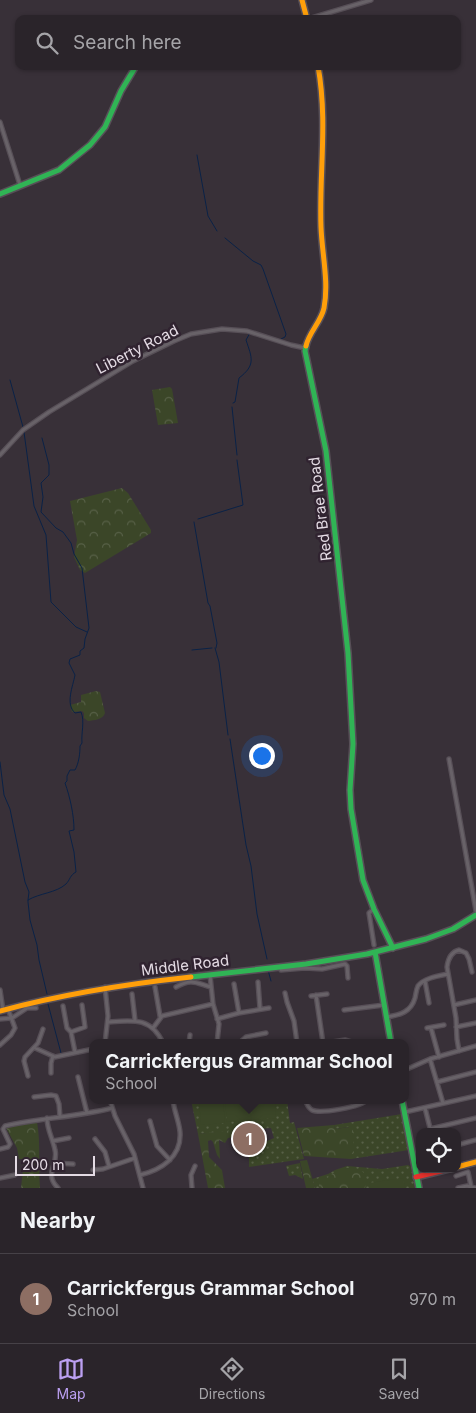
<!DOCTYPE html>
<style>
:root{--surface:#2a242a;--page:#322c32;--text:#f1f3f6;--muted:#a5a4a8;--line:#464147;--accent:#bca0f2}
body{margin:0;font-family:Inter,sans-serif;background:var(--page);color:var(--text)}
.controls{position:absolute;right:15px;bottom:15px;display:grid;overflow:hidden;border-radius:10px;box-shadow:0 1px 4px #0004}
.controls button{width:45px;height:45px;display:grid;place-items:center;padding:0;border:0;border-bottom:1px solid var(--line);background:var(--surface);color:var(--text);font:25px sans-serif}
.scale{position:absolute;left:15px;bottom:12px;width:80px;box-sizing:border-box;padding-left:5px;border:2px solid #e4dbe4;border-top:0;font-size:14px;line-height:18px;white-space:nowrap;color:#e4dbe4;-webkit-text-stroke:4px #302330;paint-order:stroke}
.you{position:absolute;left:261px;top:755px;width:18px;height:18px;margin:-12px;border:4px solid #fff;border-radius:50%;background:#1a73e8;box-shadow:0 0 0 8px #1a73e833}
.badge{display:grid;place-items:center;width:32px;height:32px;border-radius:50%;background:var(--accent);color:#fff;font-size:16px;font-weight:700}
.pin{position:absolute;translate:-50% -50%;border:2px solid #fff;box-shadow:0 1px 5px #0006}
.popup{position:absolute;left:89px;top:1039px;width:320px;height:65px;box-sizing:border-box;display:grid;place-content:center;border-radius:10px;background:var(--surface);filter:drop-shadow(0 1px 4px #0005);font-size:16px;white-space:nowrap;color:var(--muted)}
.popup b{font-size:19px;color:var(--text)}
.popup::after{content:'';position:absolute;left:50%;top:100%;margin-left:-10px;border:10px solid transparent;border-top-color:var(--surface)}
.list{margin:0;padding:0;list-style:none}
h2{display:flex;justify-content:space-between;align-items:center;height:65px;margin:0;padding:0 20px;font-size:21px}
h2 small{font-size:16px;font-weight:400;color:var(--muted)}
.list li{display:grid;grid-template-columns:32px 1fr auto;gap:15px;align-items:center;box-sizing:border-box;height:90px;padding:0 20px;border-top:1px solid var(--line)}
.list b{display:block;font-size:19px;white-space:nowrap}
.list p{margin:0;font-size:16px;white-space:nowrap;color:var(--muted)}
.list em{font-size:16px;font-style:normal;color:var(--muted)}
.icon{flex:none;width:28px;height:28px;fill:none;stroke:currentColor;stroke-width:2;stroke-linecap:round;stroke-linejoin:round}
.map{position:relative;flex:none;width:476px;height:1188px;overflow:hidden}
.search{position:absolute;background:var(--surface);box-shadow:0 1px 4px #0004;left:15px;right:15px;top:15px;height:55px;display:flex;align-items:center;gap:12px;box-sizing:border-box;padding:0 18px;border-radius:10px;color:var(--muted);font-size:19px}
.sheet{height:155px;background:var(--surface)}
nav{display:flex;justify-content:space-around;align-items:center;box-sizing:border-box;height:70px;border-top:1px solid var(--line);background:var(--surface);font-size:14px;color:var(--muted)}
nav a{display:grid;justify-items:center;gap:2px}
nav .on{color:var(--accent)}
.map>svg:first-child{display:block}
</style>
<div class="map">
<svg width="476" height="1188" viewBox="0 0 476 1188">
<defs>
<pattern id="grass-dots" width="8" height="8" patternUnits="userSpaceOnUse" patternTransform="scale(1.25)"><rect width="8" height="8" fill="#3b4628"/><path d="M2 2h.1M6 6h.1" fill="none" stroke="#576047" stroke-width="1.8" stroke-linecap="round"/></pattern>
<pattern id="forest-crowns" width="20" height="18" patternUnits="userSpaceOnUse" patternTransform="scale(1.25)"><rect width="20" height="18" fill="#3b4628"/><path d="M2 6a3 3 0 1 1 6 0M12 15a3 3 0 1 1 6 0" fill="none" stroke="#576047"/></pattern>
</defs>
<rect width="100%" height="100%" fill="#383038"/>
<path fill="url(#grass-dots)" d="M 191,1100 L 287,1100 L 290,1123 L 294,1122 L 304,1159 L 249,1167 L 249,1149 L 274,1138 L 271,1128 L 198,1134 Z
M 402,1114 L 409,1150 L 351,1159 L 349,1127 L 335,1129 L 334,1125 Z
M 300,1163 L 303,1179 L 295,1175 L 289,1176 L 286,1166 Z
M 408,1165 L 411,1167 L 415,1188 L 315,1188 L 312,1179 L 328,1174 L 335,1170 L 347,1166 L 382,1169 Z"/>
<path fill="url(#forest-crowns)" d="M 170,387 L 172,389 L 178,423 L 158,425 L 152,390 Z
M 122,488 L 128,493 L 151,530 L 151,533 L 85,573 L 80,570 L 74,557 L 77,540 L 70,501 Z
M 96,691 L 100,692 L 105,713 C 103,720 94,720 88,721 L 84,718 L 84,713 L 82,711 L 72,712 L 70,705 L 81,702 L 81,695 Z
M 37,1122 C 41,1144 38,1166 40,1188 L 21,1188 L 24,1159 L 19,1159 L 17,1148 L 6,1128 Z
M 334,1125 L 335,1129 L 350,1127 L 353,1130 L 354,1153 L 351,1154 L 351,1159 L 304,1156 L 297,1128 Z
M 234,1130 L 239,1131 L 238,1136 L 228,1138 L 225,1143 L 219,1140 L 220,1159 L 217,1155 L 213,1142 L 211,1140 L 208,1141 L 209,1157 L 222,1170 L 225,1188 L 208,1188 L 198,1134 Z
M 307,1160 L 315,1188 L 306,1188 L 300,1161 Z
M 346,1168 C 361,1168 369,1171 365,1188 L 319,1188 L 319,1182 L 322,1179 Z"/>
<path fill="#3b4628" d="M 199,1100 L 223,1100 L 225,1123 L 201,1125 Z
M 225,1100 L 249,1100 L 251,1120 L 227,1122 Z
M 250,1100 L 275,1100 L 276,1118 L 252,1120 Z
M 403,1178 L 405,1188 L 369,1188 L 369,1183 Z"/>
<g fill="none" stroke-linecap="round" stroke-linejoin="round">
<path stroke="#0a2247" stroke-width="1" d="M 197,155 L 208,216 L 217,231
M 225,238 L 253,261 L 261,265 L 263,269 L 286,334 L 285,337 L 281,339
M 10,380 L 23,427
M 233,403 L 235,402 L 239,378 C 256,365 252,358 246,340 L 250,333
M 232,407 L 237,455
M 24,432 L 34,506 L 46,535 L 51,602 L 76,627 L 87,632
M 42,438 L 49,465 L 49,475 L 41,483 L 43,497 L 41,512 L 56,528 L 63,532 L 71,543 L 74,554 L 82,568 L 89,628 L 85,639 L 84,648 L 80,651 L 80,655 L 70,659 L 69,663 L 75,675 C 73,686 65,704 75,713 L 81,712 C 85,721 81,733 82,743 L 80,746 C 80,753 79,763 75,770 L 70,770 L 67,776 L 67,781 L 65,783 C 70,797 74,815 74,830 L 69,831 L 74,852 L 76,872 C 70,875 70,880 66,884 C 56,893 40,893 28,900 L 28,902 L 30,920 L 37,945 L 39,960 L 47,994
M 198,519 L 243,505 L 237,460
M 194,522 L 208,603 L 210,606 L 217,643 L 216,648
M 215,648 L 219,662 L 228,735
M 192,650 L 212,648
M 230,739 L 246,845 L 251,866 L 257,914 L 267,959
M 0,762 L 4,795 L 10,809 L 25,882 L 29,892 L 28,900
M 268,970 L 271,981
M 48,1004 L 61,1053"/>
<defs>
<path id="street" d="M 308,19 L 371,0
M 0,122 L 20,185
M 0,455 L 23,430 L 49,412 L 133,361 L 174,341 L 191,334 L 222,329 L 247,331 L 291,345 L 305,348
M 449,759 L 476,911
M 374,909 L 369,913 L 374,945
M 281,970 L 305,968 L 322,969 L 345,964 L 347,966 L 348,978
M 210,975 L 213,1004 L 219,1024 L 217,1043
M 425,981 L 429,1003
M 258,982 L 260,1009
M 234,984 L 239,1013
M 105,987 L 108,1016 L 105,1043
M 155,987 L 160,1016
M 176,987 C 192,978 196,983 211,987
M 0,990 L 3,1010
M 285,993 L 287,1002 L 294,1021 L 297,1043
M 132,994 L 135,1020
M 316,995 L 323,1043
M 311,996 L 327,994
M 454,1005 L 476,1000
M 63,1006 L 67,1028 L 71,1032 L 85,1027 L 82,1005
M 344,1010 L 384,1005
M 387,1017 C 400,1015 411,1012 415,998 C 416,994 416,990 418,986 C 424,978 438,976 448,974
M 0,1019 L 12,1018 L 27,1008 L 36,1008
M 217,1019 L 239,1013 L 269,1008
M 108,1022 C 133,1020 151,1017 163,1043
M 456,1027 L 476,1023
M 153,1028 L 162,1016 L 213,1004
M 427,1028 L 444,1025
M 431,1028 L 439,1057
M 71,1032 L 75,1052
M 189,1043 L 190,1035
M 239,1043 L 246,1037 L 266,1033
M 325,1043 L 345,1040 L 355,1043
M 0,1045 L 11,1035 L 15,1028 L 8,1009
M 35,1048 L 55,1057 L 93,1049
M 459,1051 L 457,1039 L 456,1018 L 447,967 C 448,959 451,952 459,950 L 466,953 L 469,959 L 472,972
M 430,1059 L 443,1103
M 405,1070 L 430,1059 L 476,1046
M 51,1073 L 51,1063 L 53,1056
M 28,1076 L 24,1061 L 25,1057 L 38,1043 L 43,1029
M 78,1077 L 87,1113
M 437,1082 L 476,1072
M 34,1097 L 51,1095 L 56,1096 L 59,1104 L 60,1117
M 110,1100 L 115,1116 L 134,1154 L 143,1188
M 305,1100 C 307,1104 308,1108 312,1110 C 320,1114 361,1107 367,1100
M 425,1108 L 431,1132
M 405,1112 L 476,1096
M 47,1118 C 47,1130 53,1139 55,1150 C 59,1165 43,1173 58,1188
M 150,1121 L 157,1146 L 170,1160
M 430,1129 L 476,1118
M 95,1139 L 105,1152 L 109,1166
M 53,1141 L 69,1138
M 457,1145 L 476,1140
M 0,1149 L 8,1147 L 10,1144 L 3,1129 L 5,1126 C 40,1118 77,1117 112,1108
M 54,1163 L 73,1164
M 93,1170 L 103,1169 L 135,1158
M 140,1175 C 161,1170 182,1157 180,1132 C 179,1121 174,1111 173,1100
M 456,1176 L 468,1172 L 471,1186
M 0,1178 L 15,1175
M 192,1188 L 191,1175 L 195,1166
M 458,1188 L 467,1186 L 476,1188"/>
<path id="fast" d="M 0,194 L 59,170 L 90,145 L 105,127 L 121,91 L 136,66
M 306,346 L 305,351 L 326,451 L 348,653 L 353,744 L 350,790 L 351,809 L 363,880 L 374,909 L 393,948
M 375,952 L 391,1043
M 191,977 L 306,964 L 367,954 L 426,939 L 453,929 L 476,915
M 402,1100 L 419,1188"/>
<path id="slow" d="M 302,0 L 307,19
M 306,346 C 309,332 321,322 324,308 C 329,282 322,254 321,227 C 319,172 328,122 318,66
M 0,1011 C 63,994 126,984 191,977
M 457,1167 L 476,1162"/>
<path id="jam" d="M 416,1177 L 449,1169"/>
</defs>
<use href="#street" stroke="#574f57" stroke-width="5.5"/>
<use href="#fast" stroke="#574f57" stroke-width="8"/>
<use href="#slow" stroke="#574f57" stroke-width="8"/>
<use href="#jam" stroke="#574f57" stroke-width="8"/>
<use href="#street" stroke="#686268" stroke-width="3"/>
<use href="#fast" stroke="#30b455" stroke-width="5"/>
<use href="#slow" stroke="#ff9f0a" stroke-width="5"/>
<use href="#jam" stroke="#e5322d" stroke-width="5"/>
</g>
<g text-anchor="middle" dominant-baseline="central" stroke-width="5" stroke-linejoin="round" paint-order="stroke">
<g font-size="15" fill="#e4dbe4" stroke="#302330">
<text transform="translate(137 349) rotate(-27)">Liberty Road</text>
<text transform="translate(320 509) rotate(-97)">Red Brae Road</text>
<text transform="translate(185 965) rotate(-7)">Middle Road</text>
</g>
</g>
</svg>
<div class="controls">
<button><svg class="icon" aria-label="locate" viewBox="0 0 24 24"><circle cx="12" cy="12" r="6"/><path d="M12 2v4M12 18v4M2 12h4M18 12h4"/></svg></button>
</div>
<div class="scale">200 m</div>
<div class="you"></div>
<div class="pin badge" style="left:249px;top:1139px;background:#8d6e63">1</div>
<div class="popup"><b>Carrickfergus Grammar School</b>School</div>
<div class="search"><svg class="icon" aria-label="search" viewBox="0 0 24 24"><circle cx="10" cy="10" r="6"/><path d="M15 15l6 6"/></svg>Search here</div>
</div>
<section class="sheet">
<h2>Nearby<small></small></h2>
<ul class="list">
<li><span class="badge" style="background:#8d6e63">1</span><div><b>Carrickfergus Grammar School</b><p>School</p></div><em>970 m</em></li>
</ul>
</section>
<nav>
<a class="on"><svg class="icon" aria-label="map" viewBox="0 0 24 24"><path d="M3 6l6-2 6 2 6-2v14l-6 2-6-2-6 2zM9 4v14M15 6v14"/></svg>Map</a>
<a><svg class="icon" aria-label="directions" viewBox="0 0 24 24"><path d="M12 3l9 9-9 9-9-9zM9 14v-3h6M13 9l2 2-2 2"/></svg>Directions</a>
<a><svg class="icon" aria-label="saved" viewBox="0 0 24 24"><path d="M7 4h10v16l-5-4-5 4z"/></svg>Saved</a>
</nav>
